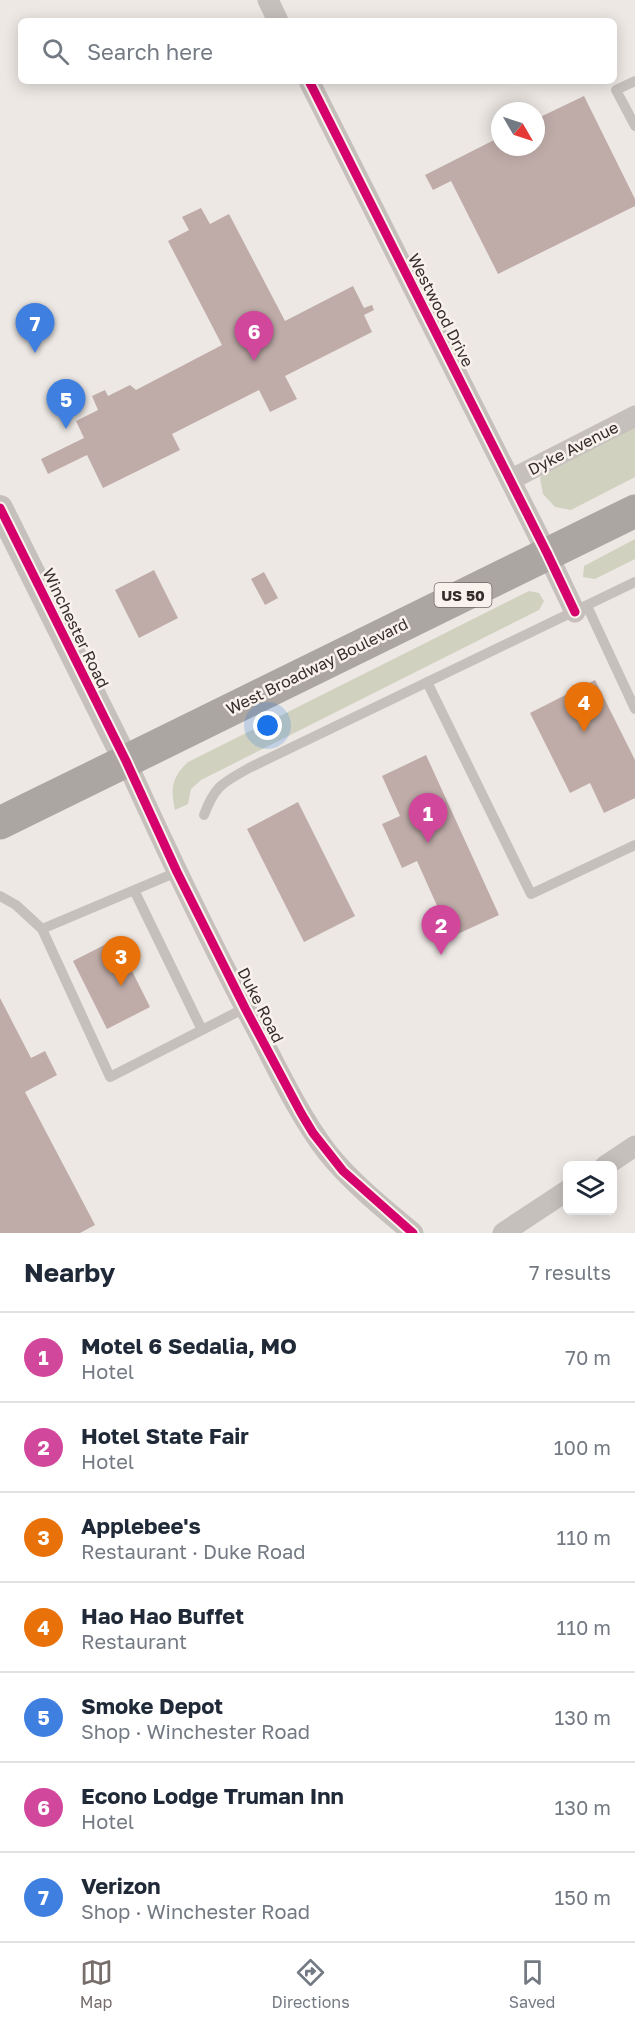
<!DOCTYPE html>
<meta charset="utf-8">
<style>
:root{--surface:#fff;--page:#f6f6f7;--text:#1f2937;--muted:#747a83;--line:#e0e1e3;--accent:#776e6c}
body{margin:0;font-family:"Golos Text",sans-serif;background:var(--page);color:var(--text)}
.controls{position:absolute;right:18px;bottom:18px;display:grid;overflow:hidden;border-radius:9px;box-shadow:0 3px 15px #0003}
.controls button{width:54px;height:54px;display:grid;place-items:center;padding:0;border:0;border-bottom:2px solid var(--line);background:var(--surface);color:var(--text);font:30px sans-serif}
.compass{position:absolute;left:491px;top:102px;width:54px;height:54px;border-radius:50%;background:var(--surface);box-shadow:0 3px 15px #0003;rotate:129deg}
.you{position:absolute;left:268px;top:726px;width:21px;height:21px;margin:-15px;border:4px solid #fff;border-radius:50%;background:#1a73e8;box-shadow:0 0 0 9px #1a73e833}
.badge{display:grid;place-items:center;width:39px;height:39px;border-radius:50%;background:var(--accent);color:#fff;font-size:20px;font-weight:700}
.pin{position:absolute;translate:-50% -50px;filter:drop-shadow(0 2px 3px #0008)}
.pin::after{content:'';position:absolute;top:32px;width:21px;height:18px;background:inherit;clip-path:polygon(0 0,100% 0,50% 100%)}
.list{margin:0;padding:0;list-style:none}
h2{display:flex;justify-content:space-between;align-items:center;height:78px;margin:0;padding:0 24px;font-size:26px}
h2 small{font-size:20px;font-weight:400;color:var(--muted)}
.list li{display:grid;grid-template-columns:39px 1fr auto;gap:18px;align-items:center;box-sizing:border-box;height:90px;padding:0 24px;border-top:2px solid var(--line)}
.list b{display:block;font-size:22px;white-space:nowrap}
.list p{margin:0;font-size:20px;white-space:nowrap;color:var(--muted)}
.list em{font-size:20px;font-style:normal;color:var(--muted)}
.icon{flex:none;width:33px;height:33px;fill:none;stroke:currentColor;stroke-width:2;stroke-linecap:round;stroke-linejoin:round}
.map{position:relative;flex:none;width:635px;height:1233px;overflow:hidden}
.search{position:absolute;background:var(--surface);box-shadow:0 3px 15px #0003;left:18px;right:18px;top:18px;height:66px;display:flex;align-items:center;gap:15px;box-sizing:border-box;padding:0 21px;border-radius:9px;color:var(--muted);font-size:22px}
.sheet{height:708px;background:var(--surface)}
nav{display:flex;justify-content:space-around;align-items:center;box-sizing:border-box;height:84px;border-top:2px solid var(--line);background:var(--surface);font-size:16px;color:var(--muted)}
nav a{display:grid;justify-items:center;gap:3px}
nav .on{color:var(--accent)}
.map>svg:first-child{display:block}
</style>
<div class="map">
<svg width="635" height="1233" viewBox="0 0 635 1233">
<rect width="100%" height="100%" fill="#ede8e4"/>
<path fill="#d0d1bf" d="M 635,421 L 635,477 L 571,510 L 555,507 L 543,494 L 540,478 L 552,462 Z
M 635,539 L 635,559 L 595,579 L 583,577 L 584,566 Z
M 529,591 L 539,593 L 544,601 L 539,610 L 201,780 L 191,789 L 188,804 L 175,810 C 170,788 172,777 188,762 Z"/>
<path fill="#bfaca8" d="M 584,96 L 635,199 L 635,206 L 498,274 L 451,181 L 433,190 L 425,175 L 500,137 L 500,147 L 536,147 L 536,119 Z
M 201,208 L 210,224 L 229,214 L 285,321 L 353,286 L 364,308 L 372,305 L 374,310 L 364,315 L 372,332 L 285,376 L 297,399 L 270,412 L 259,390 L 172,434 L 180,450 L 103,488 L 87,455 L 48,474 L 41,459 L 84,438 L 76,421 L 98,410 L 92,396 L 105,390 L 108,396 L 130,385 L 136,390 L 222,345 L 168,241 L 189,230 L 182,217 Z
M 154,570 L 178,618 L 139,638 L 115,590 Z
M 264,572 L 278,598 L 265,605 L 251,579 Z
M 595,680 L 635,760 L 635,798 L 604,813 L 590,783 L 570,793 L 530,713 Z
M 426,755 L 499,915 L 451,937 L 417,861 L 402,868 L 382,824 L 400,816 L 382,776 Z
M 298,802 L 355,916 L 304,942 L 247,829 Z
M 116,939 L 150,1007 L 107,1029 L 73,961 Z
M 0,998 L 31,1058 L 45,1051 L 57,1075 L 25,1092 L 95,1225 L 80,1233 L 0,1233 Z"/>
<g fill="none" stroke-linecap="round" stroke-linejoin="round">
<path stroke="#c6c0bd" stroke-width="10" d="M 635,81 L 616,90 L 635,126
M 587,606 L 635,709
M 427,682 L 531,894 L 635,845
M 204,815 C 215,785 223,783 249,768 L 635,582
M 134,890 L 202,1030
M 0,896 L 16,905 L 42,929 L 177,872
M 42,929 L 110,1077 L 245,1008"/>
<path stroke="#c6c0bd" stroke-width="21" d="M 268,0 L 278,21
M 309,81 L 547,553 L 575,612
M 510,480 L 635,416
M 126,761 C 167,852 210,942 257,1030 C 279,1072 299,1115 327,1152 C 351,1182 383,1208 413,1233
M 605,1166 L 635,1146
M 503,1233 L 568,1190"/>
<path stroke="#c6c0bd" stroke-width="26" d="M 0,508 L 126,761"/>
<path stroke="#aca6a2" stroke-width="33" d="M 0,823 L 635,511"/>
<defs>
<path id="cycleway" d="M 309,81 L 547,553 L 575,612
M 0,508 L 126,761 L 177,872 L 245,1008 L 301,1113 L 313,1133 L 343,1171 L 413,1233"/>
</defs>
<use href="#cycleway" stroke="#f9f1ec" stroke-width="13"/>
<use href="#cycleway" stroke="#d6006c" stroke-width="9"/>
</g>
<g text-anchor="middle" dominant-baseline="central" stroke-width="5" stroke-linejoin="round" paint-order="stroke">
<rect fill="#f9f1ec" stroke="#716865" stroke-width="1.5" x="434.5" y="583" width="57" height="24" rx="4.5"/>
<g font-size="15" font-weight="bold" fill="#372d2b">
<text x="463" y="595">US 50</text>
</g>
<g font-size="16" fill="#372d2b" stroke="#f9f1ec">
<text transform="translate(441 310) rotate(63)">Westwood Drive</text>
<text transform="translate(573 448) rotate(-27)">Dyke Avenue</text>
<text transform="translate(76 628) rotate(64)">Winchester Road</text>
<text transform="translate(317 666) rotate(-26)">West Broadway Boulevard</text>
<text transform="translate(261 1005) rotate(63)">Duke Road</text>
</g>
</g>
</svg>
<div class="controls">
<button><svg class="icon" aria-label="layers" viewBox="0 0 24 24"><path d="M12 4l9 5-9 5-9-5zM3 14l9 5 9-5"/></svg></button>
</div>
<svg class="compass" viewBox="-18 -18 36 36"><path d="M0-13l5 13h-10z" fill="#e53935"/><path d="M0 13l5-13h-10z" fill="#747a83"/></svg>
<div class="you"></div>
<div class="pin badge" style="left:428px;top:843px;background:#d1479c">1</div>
<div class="pin badge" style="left:441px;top:955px;background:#d1479c">2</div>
<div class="pin badge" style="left:121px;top:986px;background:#e8710a">3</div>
<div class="pin badge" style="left:584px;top:732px;background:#e8710a">4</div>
<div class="pin badge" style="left:66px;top:429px;background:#3f7fe0">5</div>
<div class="pin badge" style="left:254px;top:361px;background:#d1479c">6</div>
<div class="pin badge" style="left:35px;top:353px;background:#3f7fe0">7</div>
<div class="search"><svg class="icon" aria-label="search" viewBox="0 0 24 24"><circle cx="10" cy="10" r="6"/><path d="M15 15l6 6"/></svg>Search here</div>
</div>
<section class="sheet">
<h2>Nearby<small>7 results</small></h2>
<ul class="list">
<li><span class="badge" style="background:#d1479c">1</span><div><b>Motel 6 Sedalia, MO</b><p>Hotel</p></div><em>70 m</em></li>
<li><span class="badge" style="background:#d1479c">2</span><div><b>Hotel State Fair</b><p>Hotel</p></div><em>100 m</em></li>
<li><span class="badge" style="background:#e8710a">3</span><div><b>Applebee's</b><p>Restaurant · Duke Road</p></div><em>110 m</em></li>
<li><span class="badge" style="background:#e8710a">4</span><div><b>Hao Hao Buffet</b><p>Restaurant</p></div><em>110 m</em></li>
<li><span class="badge" style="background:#3f7fe0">5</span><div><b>Smoke Depot</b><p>Shop · Winchester Road</p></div><em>130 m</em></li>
<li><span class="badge" style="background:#d1479c">6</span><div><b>Econo Lodge Truman Inn</b><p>Hotel</p></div><em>130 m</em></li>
<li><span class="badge" style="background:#3f7fe0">7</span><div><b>Verizon</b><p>Shop · Winchester Road</p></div><em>150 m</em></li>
</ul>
</section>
<nav>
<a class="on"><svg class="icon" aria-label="map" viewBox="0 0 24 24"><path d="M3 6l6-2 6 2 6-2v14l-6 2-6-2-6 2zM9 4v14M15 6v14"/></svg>Map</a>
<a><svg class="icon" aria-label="directions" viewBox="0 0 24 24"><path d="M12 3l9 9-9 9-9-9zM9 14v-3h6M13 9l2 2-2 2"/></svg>Directions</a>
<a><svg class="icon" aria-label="saved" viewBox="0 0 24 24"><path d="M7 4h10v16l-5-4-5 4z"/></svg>Saved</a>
</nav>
